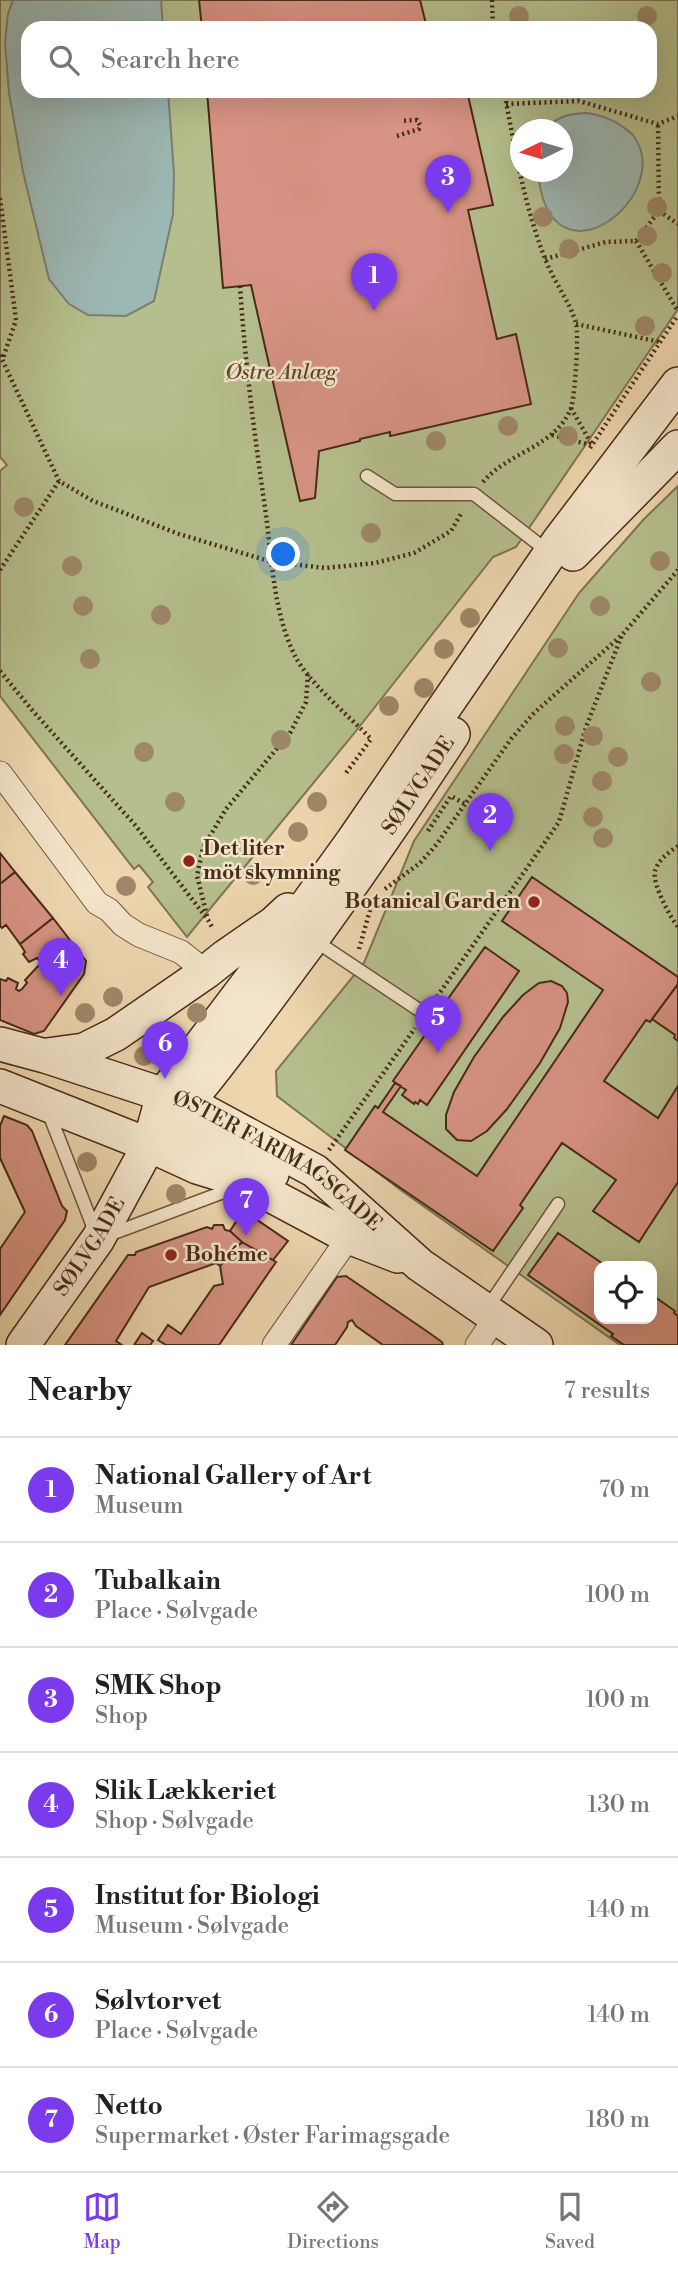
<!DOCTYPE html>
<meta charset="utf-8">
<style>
:root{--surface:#fff;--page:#f6f6f6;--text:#222;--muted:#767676;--line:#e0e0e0;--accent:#7c3aed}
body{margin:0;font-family:"Libre Bodoni",serif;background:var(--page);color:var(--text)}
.controls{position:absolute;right:21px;bottom:21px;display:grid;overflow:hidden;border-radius:14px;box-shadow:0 7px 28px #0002}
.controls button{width:63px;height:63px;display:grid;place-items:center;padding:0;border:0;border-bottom:2px solid var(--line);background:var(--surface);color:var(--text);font:35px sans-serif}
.compass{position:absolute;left:510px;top:119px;width:63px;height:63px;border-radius:50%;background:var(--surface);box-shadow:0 7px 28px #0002;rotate:265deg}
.you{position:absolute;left:284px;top:555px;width:24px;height:24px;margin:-18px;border:5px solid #fff;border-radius:50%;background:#1a73e8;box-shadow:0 0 0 10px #1a73e833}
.badge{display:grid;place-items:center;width:46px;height:46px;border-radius:50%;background:var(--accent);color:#fff;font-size:23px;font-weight:700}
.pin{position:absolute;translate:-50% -58px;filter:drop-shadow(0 2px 4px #0008)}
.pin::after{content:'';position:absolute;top:37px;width:24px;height:21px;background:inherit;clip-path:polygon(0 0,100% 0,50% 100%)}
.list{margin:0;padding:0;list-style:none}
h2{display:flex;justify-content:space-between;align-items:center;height:91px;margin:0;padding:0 28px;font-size:30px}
h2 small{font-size:23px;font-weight:400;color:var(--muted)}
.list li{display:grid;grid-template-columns:46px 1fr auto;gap:21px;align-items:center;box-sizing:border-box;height:105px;padding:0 28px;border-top:2px solid var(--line)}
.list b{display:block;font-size:26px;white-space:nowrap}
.list p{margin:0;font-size:23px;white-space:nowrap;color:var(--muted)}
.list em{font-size:23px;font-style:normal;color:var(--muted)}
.icon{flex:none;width:38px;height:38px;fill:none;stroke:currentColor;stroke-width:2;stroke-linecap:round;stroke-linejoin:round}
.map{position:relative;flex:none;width:678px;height:1345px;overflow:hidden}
.search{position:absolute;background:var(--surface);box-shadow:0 7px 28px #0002;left:21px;right:21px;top:21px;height:77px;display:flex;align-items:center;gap:18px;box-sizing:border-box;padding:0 24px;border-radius:21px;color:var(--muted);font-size:26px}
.sheet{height:826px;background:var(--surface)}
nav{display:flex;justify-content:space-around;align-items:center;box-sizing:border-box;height:98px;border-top:2px solid var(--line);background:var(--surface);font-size:19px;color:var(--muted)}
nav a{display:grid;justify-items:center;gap:4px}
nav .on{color:var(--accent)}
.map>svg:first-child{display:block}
</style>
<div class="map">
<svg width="678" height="1345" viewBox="0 0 678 1345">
<rect width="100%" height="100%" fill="#eed7af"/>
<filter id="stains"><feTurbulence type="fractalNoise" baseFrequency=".00286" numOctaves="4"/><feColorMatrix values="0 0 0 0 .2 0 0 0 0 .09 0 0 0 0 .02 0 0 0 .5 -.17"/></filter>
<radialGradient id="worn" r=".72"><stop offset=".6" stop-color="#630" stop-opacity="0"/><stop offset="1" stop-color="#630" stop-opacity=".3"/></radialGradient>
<path fill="#b5bf8d" stroke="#7e7453" stroke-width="2" fill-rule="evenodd" d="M 0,0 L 678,0 L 678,309 L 516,547 L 493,557 L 356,731 L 187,937 L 148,887 L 153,882 L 139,865 L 134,869 L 0,696 L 0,471 L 7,465 L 0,457 ZM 28,28 L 650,28 L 650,91 L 28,91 ZM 520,130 L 562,130 L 562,172 L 520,172 Z
M 678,486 L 678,1345 L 620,1345 L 402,1191 L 277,1096 L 276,1071 L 364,963 L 414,841 L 579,593 L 644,519 ZM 599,1266 L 652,1266 L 652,1319 L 599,1319 Z"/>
<path fill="#9cb8b4" stroke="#7a7f76" stroke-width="2" d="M 13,0 L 161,0 L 163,28 L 28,28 L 28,91 L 168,91 L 174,174 L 173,214 L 154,301 L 126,316 L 88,315 L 69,304 L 49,279 L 23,172 L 9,93 L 5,43 L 8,14 Z
M 586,113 C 605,115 619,122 633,135 C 678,195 549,296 538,172 L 562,172 L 562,130 L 547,129 C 557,116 569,114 586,113 Z"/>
<path fill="#d79383" stroke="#472a19" stroke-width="2" d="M 199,0 L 420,0 L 427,28 L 202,28 Z
M 207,91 L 467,91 L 493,205 L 468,210 L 497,339 L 516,334 L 531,404 L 395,435 L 390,436 L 390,432 L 360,439 L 360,441 L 319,451 L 315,498 L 300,501 L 251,285 L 223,288 Z
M 0,853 L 15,872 L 0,884 Z
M 15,872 L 53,918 L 20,944 L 6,925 L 2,928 L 0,926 L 0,884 Z
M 532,877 L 678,977 L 678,984 L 650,1022 L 646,1020 L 604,1081 L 658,1118 L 678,1086 L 678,1182 L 639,1242 L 593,1211 L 616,1180 L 562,1143 L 520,1205 L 523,1208 L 493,1251 L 345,1150 L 375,1106 L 378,1108 L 395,1083 L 401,1086 L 383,1112 L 477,1176 L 603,990 L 502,921 Z
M 53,918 L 86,961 L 84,974 L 44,1031 L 34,1034 L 0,1020 L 0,979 L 6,981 L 8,978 L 18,983 L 16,989 L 19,991 L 22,989 L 27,983 L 25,980 L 41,963 L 37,958 L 29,962 L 23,954 L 25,952 L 20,944 Z
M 485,947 L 519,971 L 427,1105 L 420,1100 L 418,1104 L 415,1102 L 414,1104 L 402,1095 L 406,1090 L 393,1081 L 432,1025 L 430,1024 Z
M 551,981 L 562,986 L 567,993 L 568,1002 L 560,1028 L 540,1063 L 507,1109 L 487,1131 L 471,1141 L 457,1140 L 446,1129 L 446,1115 L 454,1092 L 474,1057 L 503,1017 L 523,995 L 539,983 Z
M 678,984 L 678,1041 L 674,1038 L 675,1035 L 652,1019 Z
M 4,1116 L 27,1125 L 32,1131 L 62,1206 L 67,1211 L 65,1220 L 0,1315 L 0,1249 L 25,1212 L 0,1158 L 0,1126 Z
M 239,1217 L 253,1217 L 288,1241 L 273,1260 L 242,1242 L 230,1231 Z
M 214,1225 L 223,1225 L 225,1230 L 230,1231 L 242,1242 L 220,1266 L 216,1263 L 149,1287 L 116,1341 L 122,1345 L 65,1345 L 128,1255 L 135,1255 L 136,1252 L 207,1227 L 212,1229 Z
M 558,1233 L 606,1266 L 599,1266 L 599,1319 L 652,1319 L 652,1295 L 675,1311 L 674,1313 L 678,1316 L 678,1345 L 624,1345 L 611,1336 L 613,1334 L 528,1275 Z
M 242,1242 L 276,1262 L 219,1345 L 166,1345 L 158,1340 L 168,1325 L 181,1334 L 214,1286 L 223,1284 L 220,1266 Z
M 346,1276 L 428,1332 L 442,1342 L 443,1345 L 383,1345 L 356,1326 L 352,1320 L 348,1322 L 347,1327 L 335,1345 L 291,1345 L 337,1277 Z
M 142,1333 L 153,1341 L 150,1345 L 134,1345 Z"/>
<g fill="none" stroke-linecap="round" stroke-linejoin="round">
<defs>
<path id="lane" d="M 367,476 L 395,494 L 474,494 L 550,553
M 314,940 L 425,1014
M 48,1111 L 98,1239 L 237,1187
M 486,1310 L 558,1204"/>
<path id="street" d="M 0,773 L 97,903 L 109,910 L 123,925 L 139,935 L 181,952 L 206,972
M 274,1345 L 356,1227
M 477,1345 L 496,1317"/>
<g id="secondary">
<path d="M 573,554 L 678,447"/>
<path id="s1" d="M 0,1044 L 45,1056 L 189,1103 L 315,1171 L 420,1265 L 536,1345"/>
<path d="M 47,1055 L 84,1050 L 116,1034 L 206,972 L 226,956 L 274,923 L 288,910"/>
<path d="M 0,1086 L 149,1145 L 197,1167 L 246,1182 L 349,1237 L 398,1256"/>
<path d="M 163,1114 L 272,1174"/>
<path id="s2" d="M 153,1141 C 195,1097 230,1049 267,1000 C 332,914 394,825 453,734"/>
<path id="s3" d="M 23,1345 L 98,1239 L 149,1145 L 163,1095 L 295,921 L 352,842 L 558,542 L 678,384"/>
</g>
</defs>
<use href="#lane" stroke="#71553e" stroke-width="15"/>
<use href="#street" stroke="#71553e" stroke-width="25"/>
<use href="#secondary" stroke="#472a19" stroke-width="36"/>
<path stroke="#472a19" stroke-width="4.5" stroke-dasharray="2 3.5" stroke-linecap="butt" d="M 492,0 L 493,28
M 506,104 L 579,101 L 658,124 L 678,116
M 397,136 L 419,129 L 420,125 L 417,120 L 401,121
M 0,198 L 16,320 L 3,358
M 659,211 L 678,224
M 636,241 L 678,311
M 545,259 L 606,242 L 636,241 L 659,211 L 658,124
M 240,286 C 245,363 255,439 266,515 C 272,562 274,614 295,656 C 308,682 350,717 371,739 L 346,773
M 576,324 L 660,342
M 0,355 L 59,481 L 93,501 L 179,534 L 272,562 L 326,568 L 375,563 L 414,553 L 451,531 L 462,512
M 571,408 L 592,445
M 552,435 L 591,445
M 590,448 L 678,315
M 483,482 C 508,452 556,447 571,408 C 575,396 579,336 576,323 C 570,302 554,282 546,261 C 524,206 515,148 504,91
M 0,570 L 59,481
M 0,671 L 32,710 L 136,826 L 208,920 L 213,929
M 428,831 L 451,796 L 465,804 L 511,739 L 534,713 L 622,635 L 678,570
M 678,846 C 669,852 658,860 655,871 C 652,884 670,917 678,927
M 385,889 L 420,863 L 437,844 L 465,804
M 207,916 L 197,876 L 203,848 L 226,809 L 290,733 L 306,702 L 308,673
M 359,949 L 370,910
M 434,1001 L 559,822 L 586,727 L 622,635
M 329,1150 L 415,1028"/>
<use href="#lane" stroke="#f4e5cb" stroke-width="12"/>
<use href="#street" stroke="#f4e5cb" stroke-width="23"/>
<use href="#secondary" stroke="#f4e5cb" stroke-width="33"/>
</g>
<g fill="#9e8869">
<circle cx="519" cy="16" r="10"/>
<circle cx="647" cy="16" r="10"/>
<circle cx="657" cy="207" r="10"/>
<circle cx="543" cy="217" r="10"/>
<circle cx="647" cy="236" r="10"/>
<circle cx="569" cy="249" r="10"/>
<circle cx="662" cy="273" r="10"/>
<circle cx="645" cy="326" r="10"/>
<circle cx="508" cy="426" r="10"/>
<circle cx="568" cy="436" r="10"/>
<circle cx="436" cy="441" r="10"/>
<circle cx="24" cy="507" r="10"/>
<circle cx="371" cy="533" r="10"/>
<circle cx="660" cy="561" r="10"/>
<circle cx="72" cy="566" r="10"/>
<circle cx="83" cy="606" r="10"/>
<circle cx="600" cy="606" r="10"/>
<circle cx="161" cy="615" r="10"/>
<circle cx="470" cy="618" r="10"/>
<circle cx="558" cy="648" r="10"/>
<circle cx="444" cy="649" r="10"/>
<circle cx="90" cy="659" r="10"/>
<circle cx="651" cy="682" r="10"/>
<circle cx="424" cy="688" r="10"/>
<circle cx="389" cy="706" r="10"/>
<circle cx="565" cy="726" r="10"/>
<circle cx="593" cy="736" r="10"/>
<circle cx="281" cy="740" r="10"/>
<circle cx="144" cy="752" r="10"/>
<circle cx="564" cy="754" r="10"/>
<circle cx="618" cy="757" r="10"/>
<circle cx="602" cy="781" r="10"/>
<circle cx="175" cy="802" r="10"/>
<circle cx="317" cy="802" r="10"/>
<circle cx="593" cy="817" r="10"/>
<circle cx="298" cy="832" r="10"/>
<circle cx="603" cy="838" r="10"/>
<circle cx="253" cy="875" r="10"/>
<circle cx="126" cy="886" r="10"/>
<circle cx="113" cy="997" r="10"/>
<circle cx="85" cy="1013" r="10"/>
<circle cx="197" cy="1013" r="10"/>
<circle cx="144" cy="1056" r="10"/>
<circle cx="87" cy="1162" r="10"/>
<circle cx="176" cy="1194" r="10"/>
</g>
<g fill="#8f2418" stroke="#f4e5cb" stroke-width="2.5">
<circle cx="189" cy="861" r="7"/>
<circle cx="534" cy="902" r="7"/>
<circle cx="171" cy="1255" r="7"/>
</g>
<g text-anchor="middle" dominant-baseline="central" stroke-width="5" stroke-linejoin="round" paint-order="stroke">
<g font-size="21" font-style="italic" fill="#5d4830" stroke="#f4e5cb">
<text x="281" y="373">Østre Anlæg</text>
</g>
<g font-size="21" fill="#472a19" stroke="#f4e5cb">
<text stroke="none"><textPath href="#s2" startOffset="444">SØLVGADE</textPath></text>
<text stroke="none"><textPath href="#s1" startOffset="304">ØSTER FARIMAGSGADE</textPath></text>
<text stroke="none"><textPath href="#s3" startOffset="119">SØLVGADE</textPath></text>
</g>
<g font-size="21" font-weight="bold" fill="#472a19" stroke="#f4e5cb" text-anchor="start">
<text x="203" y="849">Det liter<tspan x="203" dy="24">möt skymning</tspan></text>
<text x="520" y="902" text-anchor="end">Botanical Garden</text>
<text x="185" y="1255">Bohéme</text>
</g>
</g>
<rect width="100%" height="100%" filter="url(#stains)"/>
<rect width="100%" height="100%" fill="url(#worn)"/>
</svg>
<div class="controls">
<button><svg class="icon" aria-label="locate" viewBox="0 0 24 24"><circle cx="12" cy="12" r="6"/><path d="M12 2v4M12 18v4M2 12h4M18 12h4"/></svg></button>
</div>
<svg class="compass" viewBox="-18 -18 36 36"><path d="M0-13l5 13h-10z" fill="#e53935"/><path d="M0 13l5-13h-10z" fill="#767676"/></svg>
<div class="you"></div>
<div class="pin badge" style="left:374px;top:311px">1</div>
<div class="pin badge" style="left:490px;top:851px">2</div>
<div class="pin badge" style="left:448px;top:213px">3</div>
<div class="pin badge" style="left:61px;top:996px">4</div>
<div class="pin badge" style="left:438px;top:1053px">5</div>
<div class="pin badge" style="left:165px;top:1079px">6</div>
<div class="pin badge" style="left:246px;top:1236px">7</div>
<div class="search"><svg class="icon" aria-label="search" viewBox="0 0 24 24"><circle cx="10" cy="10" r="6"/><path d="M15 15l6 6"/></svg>Search here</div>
</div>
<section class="sheet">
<h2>Nearby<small>7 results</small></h2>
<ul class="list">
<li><span class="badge">1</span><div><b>National Gallery of Art</b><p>Museum</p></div><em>70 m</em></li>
<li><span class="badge">2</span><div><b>Tubalkain</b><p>Place · Sølvgade</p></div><em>100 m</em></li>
<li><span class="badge">3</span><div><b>SMK Shop</b><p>Shop</p></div><em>100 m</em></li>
<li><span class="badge">4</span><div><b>Slik Lækkeriet</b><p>Shop · Sølvgade</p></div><em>130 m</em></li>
<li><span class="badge">5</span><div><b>Institut for Biologi</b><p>Museum · Sølvgade</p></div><em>140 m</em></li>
<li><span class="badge">6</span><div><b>Sølvtorvet</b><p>Place · Sølvgade</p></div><em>140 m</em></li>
<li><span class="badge">7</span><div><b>Netto</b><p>Supermarket · Øster Farimagsgade</p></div><em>180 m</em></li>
</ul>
</section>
<nav>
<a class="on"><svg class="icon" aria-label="map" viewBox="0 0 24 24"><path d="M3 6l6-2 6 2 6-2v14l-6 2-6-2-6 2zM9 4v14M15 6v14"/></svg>Map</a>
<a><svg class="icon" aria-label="directions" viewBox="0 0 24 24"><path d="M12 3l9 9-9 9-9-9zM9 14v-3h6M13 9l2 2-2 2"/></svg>Directions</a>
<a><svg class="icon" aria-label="saved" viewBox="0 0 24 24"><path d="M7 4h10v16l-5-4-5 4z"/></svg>Saved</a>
</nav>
